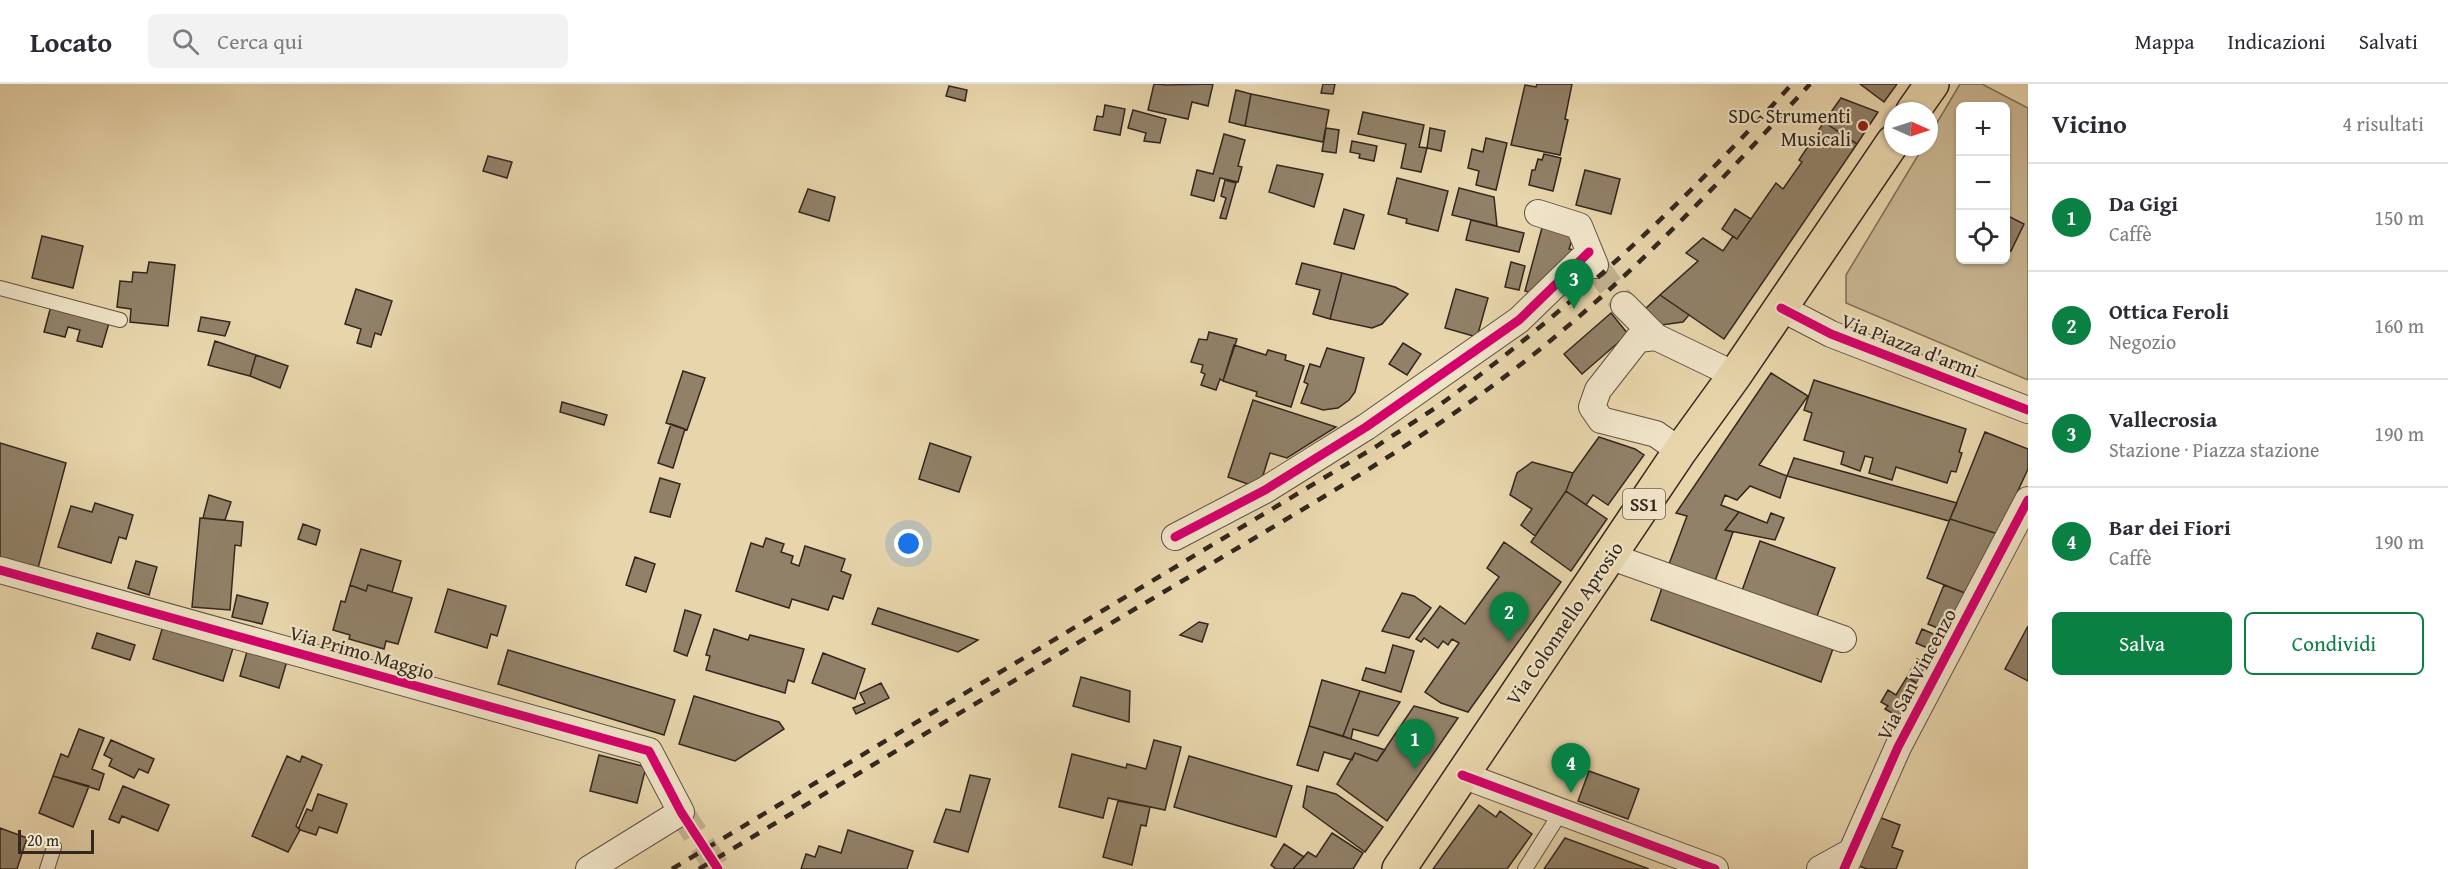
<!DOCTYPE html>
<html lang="it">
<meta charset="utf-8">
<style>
:root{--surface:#fff;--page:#f2f2f3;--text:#2b2b33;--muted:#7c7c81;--line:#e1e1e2;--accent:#0b8043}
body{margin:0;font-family:"Gentium Book Plus",serif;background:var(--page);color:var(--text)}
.controls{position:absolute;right:18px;top:18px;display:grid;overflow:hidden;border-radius:9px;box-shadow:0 2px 4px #0004}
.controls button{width:54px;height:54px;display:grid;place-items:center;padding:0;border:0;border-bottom:2px solid var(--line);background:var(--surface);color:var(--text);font:30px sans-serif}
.compass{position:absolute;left:1884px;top:18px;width:54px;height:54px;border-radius:50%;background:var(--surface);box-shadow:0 2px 4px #0004;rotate:93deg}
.scale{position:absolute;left:18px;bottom:15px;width:76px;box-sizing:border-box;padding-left:6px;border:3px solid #33271f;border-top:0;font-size:16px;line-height:21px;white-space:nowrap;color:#33271f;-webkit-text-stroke:4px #f0e4c8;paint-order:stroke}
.you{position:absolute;left:909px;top:460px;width:21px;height:21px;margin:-15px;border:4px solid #fff;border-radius:50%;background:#1a73e8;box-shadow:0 0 0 9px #1a73e833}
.badge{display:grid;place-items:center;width:39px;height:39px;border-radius:50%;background:var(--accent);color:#fff;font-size:20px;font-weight:700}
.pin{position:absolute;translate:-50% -50px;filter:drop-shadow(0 2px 3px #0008)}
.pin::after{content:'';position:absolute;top:32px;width:21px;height:18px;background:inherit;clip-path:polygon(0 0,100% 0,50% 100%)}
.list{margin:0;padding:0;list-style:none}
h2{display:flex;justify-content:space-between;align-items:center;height:78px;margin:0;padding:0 24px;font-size:26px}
h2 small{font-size:20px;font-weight:400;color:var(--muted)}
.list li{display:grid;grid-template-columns:39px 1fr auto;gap:18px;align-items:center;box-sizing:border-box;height:108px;padding:0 24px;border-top:2px solid var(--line)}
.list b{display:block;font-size:22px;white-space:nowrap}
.list p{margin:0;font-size:20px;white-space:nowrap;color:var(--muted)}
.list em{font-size:20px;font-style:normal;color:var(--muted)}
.actions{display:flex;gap:12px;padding:18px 24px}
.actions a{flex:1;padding:14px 0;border:2px solid var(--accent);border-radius:9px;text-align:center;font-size:21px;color:var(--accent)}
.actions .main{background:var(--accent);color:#fff}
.icon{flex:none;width:33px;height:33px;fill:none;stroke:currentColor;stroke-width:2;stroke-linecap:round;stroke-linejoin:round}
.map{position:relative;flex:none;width:2028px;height:785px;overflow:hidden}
header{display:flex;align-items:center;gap:36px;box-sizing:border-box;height:84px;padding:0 30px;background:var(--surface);border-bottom:2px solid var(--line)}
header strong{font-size:28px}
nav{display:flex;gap:33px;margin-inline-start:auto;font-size:21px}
.search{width:420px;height:54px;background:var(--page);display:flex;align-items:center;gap:15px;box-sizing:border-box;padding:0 21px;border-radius:9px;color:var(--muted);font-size:22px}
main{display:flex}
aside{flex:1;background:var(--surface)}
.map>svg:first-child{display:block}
</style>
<header>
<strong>Locato</strong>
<div class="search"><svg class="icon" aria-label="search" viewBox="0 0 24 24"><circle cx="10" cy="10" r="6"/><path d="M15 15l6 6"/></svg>Cerca qui</div>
<nav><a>Mappa</a><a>Indicazioni</a><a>Salvati</a></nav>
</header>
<main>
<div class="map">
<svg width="2028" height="785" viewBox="0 0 2028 785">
<rect width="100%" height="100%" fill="#e8d5ab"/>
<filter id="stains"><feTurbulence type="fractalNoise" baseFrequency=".00333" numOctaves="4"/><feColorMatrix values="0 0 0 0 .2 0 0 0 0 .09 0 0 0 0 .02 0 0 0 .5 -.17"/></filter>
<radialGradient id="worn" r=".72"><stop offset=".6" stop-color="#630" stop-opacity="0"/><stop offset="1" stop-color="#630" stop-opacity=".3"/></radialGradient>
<path fill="#c9b793" stroke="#7e6f59" stroke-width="1.5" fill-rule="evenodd" d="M 1960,0 L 1982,0 L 2028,24 L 2028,296 L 1846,219 L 1846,191 L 1923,63 L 1929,63 L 1929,52 ZM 1960,22 L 2006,22 L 2006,176 L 1960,176 Z"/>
<path fill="#918168" stroke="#33271f" stroke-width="1.5" d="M 1154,0 L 1167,1 L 1213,0 L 1208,22 L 1192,18 L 1188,35 L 1148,26 Z
M 1323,0 L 1335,0 L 1333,10 L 1321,9 Z
M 1537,0 L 1572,0 L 1565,35 L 1568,36 L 1560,71 L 1511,61 L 1525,1 L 1536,3 Z
M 1860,0 L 1897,0 L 1884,18 Z
M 949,2 L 967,6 L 965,17 L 946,12 Z
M 1236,6 L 1251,10 L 1245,42 L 1229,38 Z
M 1251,10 L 1329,26 L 1323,58 L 1245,42 Z
M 1841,14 L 1878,28 L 1857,60 L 1824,38 Z
M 1105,21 L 1125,25 L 1120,51 L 1094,46 L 1097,32 L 1103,33 Z
M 1133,26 L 1166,35 L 1160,59 L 1144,57 L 1146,49 L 1128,44 Z
M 1363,28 L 1424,41 L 1419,63 L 1427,64 L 1421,88 L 1401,84 L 1406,60 L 1358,50 Z
M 1824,38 L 1857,60 L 1724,255 L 1660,211 L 1698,177 L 1686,169 L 1703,154 L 1723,167 L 1733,152 L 1737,155 L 1776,99 L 1783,105 L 1802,78 L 1799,76 Z
M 1326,44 L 1339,46 L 1336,69 L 1322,67 Z
M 1430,44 L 1445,47 L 1441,67 L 1427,64 Z
M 1224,50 L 1245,56 L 1238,82 L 1242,83 L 1238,98 L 1220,94 L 1214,117 L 1191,111 L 1197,86 L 1213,90 Z
M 1486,54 L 1507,59 L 1496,106 L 1476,101 L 1479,87 L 1468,84 L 1472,65 L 1483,68 Z
M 1352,57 L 1377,62 L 1374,77 L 1359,74 L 1360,70 L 1350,68 Z
M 1544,70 L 1561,74 L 1553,107 L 1529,101 L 1532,86 L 1535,86 L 1538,75 L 1542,76 Z
M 488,72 L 512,78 L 507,94 L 483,87 Z
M 1277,81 L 1323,90 L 1314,123 L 1269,108 Z
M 1585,86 L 1620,95 L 1611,130 L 1576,121 Z
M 1397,94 L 1448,107 L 1438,147 L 1406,139 L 1407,135 L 1388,130 Z
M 1225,96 L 1236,99 L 1226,135 L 1220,134 L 1226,114 L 1221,112 Z
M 1459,104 L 1494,113 L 1497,142 L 1452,131 Z
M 808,105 L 835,113 L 829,137 L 799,128 Z
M 1344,125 L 1364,131 L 1354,165 L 1334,160 Z
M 1735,125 L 1751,135 L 1737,155 L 1722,145 Z
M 2006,131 L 2024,140 L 2011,167 L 2006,164 Z
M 1471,136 L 1524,149 L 1519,168 L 1466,156 Z
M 1543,140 L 1575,147 L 1569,165 L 1580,167 L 1537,210 L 1525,207 Z
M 42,152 L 83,162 L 73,204 L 32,194 Z
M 149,178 L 175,181 L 168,242 L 130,238 L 131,225 L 117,223 L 120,197 L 132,198 L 133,188 L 147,189 Z
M 1511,178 L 1525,182 L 1519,206 L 1505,203 Z
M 1302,179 L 1342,189 L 1330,235 L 1313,230 L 1320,206 L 1296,200 Z
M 1342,189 L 1395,203 L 1408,210 L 1382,240 L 1372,244 L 1330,235 Z
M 356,205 L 392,217 L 381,251 L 375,249 L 371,263 L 357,259 L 361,245 L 345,240 Z
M 1456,205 L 1488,214 L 1477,253 L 1445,244 Z
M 1660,211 L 1689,231 L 1683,238 L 1661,241 L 1642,228 Z
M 51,222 L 109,239 L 102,263 L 77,257 L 80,246 L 68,243 L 65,253 L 44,248 Z
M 1611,229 L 1628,250 L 1582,290 L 1564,270 Z
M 201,233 L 230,238 L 225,252 L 198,247 Z
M 1209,248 L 1237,255 L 1223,297 L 1220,295 L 1216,306 L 1201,301 L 1205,290 L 1201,288 L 1203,281 L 1191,278 L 1199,255 L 1207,256 Z
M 215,257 L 256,271 L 250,292 L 208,281 Z
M 1403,259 L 1421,270 L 1407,291 L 1389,280 Z
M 1234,261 L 1266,271 L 1268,266 L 1286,271 L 1285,276 L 1304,282 L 1291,323 L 1256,312 L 1257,308 L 1223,297 Z
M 1327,264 L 1364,274 L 1355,308 L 1349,316 L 1338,324 L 1323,326 L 1301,319 L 1308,300 L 1304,298 L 1310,280 L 1320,283 Z
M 256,271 L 288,282 L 280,304 L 250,292 Z
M 683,287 L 705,294 L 687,346 L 666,339 Z
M 1771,289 L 1808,312 L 1759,381 L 1787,392 L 1780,414 L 1750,402 L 1737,416 L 1725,411 L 1721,421 L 1739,428 L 1725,446 L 1733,448 L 1715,497 L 1669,480 L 1687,432 L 1676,429 Z
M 1814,296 L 1966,345 L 1959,368 L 1962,369 L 1956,388 L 1951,387 L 1947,399 L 1896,383 L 1892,396 L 1869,389 L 1873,374 L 1865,372 L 1860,387 L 1841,380 L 1844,368 L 1804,356 L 1812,329 L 1804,326 Z
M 1253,316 L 1336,343 L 1287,374 L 1270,369 L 1259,404 L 1228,393 Z
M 562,318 L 607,331 L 604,341 L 560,328 Z
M 671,340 L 685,345 L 673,384 L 658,379 Z
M 1985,348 L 2028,365 L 2028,385 L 1998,450 L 1950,435 Z
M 1599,353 L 1635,365 L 1644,371 L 1608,421 L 1593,411 L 1586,421 L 1566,407 L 1573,389 Z
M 0,359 L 66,379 L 38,484 L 0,473 Z
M 930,359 L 971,373 L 959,408 L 919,395 Z
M 1794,374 L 1957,419 L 1949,437 L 1787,392 Z
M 1532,378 L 1573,389 L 1566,407 L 1535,452 L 1521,441 L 1532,425 L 1510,411 L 1517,389 Z
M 660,394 L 680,400 L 670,433 L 650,428 Z
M 1566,407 L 1607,435 L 1571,487 L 1531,458 Z
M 209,411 L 231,418 L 225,436 L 203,434 Z
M 95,419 L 133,431 L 126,455 L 119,453 L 111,479 L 58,463 L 71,422 L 92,428 Z
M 1739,428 L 1767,439 L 1771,429 L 1784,434 L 1775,456 L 1725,446 Z
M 200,434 L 243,438 L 241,462 L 235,461 L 230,526 L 192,523 Z
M 1950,435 L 1998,450 L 1970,511 L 1927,494 Z
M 303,440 L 320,446 L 316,461 L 298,455 Z
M 766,454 L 784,460 L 781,468 L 793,472 L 791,479 L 799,482 L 805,462 L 845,475 L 841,487 L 851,491 L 843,515 L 833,512 L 828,526 L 792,515 L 789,524 L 736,507 L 751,459 L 763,463 Z
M 1760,457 L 1835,484 L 1814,540 L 1740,512 Z
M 1504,458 L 1561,498 L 1468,628 L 1441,619 L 1425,608 L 1459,559 L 1452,555 L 1448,561 L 1443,557 L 1438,564 L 1424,554 L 1421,558 L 1416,555 L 1440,522 L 1465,540 L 1499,493 L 1487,484 Z
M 361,465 L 401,477 L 392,508 L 368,501 L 366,507 L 350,501 Z
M 635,473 L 655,480 L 646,508 L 626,501 Z
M 136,477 L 157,483 L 149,511 L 128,504 Z
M 1664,498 L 1835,559 L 1821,598 L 1651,536 Z
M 350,501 L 366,507 L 368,501 L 412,514 L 398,560 L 386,557 L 384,565 L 349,555 L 350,551 L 333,546 L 341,517 L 345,518 Z
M 1944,501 L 1970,511 L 1952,550 L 1928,540 Z
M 448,505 L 506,522 L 497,552 L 491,550 L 487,564 L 435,548 Z
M 1402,509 L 1414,512 L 1431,524 L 1409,554 L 1382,547 Z
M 237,511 L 268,519 L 262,540 L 232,533 Z
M 878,524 L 978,556 L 958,568 L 872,540 Z
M 685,526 L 701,531 L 687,572 L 674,567 Z
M 1199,538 L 1208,540 L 1202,558 L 1180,551 Z
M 163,542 L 233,564 L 223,597 L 153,575 Z
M 2028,542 L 2028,597 L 2005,585 Z
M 714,545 L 748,556 L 750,551 L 804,565 L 794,598 L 788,596 L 785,609 L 706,586 L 710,572 L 706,571 Z
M 1922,545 L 1945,555 L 1939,569 L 1916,559 Z
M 97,549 L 135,561 L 130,576 L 92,564 Z
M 1393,561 L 1414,567 L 1401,608 L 1362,596 L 1366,584 L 1385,589 Z
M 248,564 L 287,577 L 279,604 L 240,592 Z
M 508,566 L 675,616 L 664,651 L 498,600 Z
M 823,569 L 865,585 L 855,615 L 812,599 Z
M 1917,575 L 1931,583 L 1920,601 L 1907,593 Z
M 1081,593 L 1130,607 L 1129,638 L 1073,622 Z
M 1907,593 L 1920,601 L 1901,634 L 1885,625 L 1888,622 L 1881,618 L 1888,606 L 1896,611 Z
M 1322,596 L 1360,607 L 1343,652 L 1309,642 Z
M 881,599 L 889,614 L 856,630 L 853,624 L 865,619 L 860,609 Z
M 1360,607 L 1400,618 L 1378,652 L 1353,645 L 1351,655 L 1343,652 Z
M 694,612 L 779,638 L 784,645 L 735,677 L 679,660 Z
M 1414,622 L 1458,634 L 1387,737 L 1337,700 L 1355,669 L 1377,677 Z
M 1309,642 L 1351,655 L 1385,666 L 1377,677 L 1355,669 L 1352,676 L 1324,668 L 1318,687 L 1297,681 Z
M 79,645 L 104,654 L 92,685 L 104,690 L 99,706 L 53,692 L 61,670 L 68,673 Z
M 111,656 L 154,675 L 148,689 L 139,685 L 134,694 L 109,682 L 112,675 L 104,671 Z
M 1154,656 L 1181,663 L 1165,726 L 1108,714 L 1103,734 L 1059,723 L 1072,670 L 1126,684 L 1127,680 L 1146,685 Z
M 599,671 L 646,683 L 637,719 L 590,707 Z
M 287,672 L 300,678 L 302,672 L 322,681 L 296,742 L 300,746 L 288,768 L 252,752 Z
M 1189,672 L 1292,702 L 1276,753 L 1174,723 Z
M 1589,687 L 1639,705 L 1628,735 L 1578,717 Z
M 970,691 L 990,695 L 968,768 L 934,758 L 946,725 L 960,728 Z
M 53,692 L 89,702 L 73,743 L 39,729 Z
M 123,702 L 169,721 L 158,747 L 122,732 L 119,739 L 109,735 Z
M 1307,702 L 1336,710 L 1383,743 L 1365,768 L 1303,723 Z
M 318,710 L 347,720 L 337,749 L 319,743 L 316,751 L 300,746 L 299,743 L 307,725 L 312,727 Z
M 1118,717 L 1150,723 L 1146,742 L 1141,741 L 1132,781 L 1103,773 Z
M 1479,721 L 1496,733 L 1500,727 L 1532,750 L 1507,785 L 1433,785 Z
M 1876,732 L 1900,741 L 1892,763 L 1903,767 L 1896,785 L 1867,785 L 1859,782 Z
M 0,744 L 27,754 L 17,785 L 0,785 Z
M 848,746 L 913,767 L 907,785 L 801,785 L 806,770 L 815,773 L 819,762 L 841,769 Z
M 1332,749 L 1363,769 L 1353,785 L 1293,785 L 1308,768 L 1316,773 Z
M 1565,754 L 1649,785 L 1544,785 Z
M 1284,760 L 1304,773 L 1293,785 L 1276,785 L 1271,781 Z"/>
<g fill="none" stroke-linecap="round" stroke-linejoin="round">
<path stroke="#c4b28f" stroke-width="26" stroke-dasharray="26 13" stroke-linecap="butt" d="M 1595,181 L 1624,221
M 681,728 L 718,785"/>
<defs>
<path id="lane" d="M 0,204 L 120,236
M 47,785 L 54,763
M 1525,785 L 1561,728"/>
<path id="street" d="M 1538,129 L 1579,142 L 1595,181
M 1624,221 L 1656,253
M 1781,224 L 1831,250 L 2028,326
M 1680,367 L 1656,350 L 1601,336 L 1592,323 L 1598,306 L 1638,255 L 1656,253 L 1735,291
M 1175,453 L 1265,406 L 1366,343 L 1519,236 L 1589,168
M 1609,472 L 1843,555
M 0,486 L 649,667 L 681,728 L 589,785
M 1462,691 L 1715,785
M 1820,785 L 1851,768
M 1844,785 L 1898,663 L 2028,416"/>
<path id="primary" d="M 1913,27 L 1932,0
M 1399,785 L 1680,367 L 1735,291 L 1893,58"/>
</defs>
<use href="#lane" stroke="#605242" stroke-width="16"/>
<use href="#street" stroke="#605242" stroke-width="28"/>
<use href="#primary" stroke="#33271f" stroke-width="36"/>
<use href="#lane" stroke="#f0e4c8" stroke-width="14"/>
<use href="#street" stroke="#f0e4c8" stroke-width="26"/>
<use href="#primary" stroke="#e8d5ab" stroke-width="33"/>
<path stroke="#33271f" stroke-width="4.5" stroke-dasharray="10 10" stroke-linecap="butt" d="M 672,785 L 1377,362 C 1399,347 1423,333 1445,317 C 1572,224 1687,116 1792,0
M 699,785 C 862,687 1025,590 1189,493 C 1314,418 1444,346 1556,252 C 1648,176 1729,88 1810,0"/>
<defs>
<path id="cycleway" d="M 1781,224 L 1831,250 L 2028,326
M 1175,453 L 1265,406 L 1366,343 L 1519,236 L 1589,168
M 0,486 L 649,667 L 681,728 L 718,785
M 1462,691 L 1715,785
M 1844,785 L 1898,663 L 2028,416"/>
</defs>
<use href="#cycleway" stroke="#f0e4c8" stroke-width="13"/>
<use href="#cycleway" stroke="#d6006c" stroke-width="9"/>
</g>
<circle fill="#8f2418" stroke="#f0e4c8" stroke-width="2" cx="1863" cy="42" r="6"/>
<g text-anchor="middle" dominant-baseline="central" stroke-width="4.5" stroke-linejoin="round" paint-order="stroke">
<rect fill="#f0e4c8" stroke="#6c6052" stroke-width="1.5" x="1623" y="405" width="42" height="30" rx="4.5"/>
<g font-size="18" font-weight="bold" fill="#33271f">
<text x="1644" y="420">SS1</text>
</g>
<g font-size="20" fill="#33271f" stroke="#f0e4c8" text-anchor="end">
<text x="1851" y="31">SDC Strumenti<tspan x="1851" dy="23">Musicali</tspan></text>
</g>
<g font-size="20" fill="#33271f" stroke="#f0e4c8">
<text transform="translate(1910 261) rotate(21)">Via Piazza d'armi</text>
<text transform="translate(1564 539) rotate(-56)">Via Colonnello Aprosio</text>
<text transform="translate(362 568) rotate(16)">Via Primo Maggio</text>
<text transform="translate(1916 590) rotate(-62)">Via San Vincenzo</text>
</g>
</g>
<rect width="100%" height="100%" filter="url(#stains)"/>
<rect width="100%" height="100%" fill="url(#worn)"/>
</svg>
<div class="controls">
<button>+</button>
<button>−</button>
<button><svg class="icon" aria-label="locate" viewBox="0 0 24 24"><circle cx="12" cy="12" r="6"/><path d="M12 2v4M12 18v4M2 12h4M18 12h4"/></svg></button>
</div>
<svg class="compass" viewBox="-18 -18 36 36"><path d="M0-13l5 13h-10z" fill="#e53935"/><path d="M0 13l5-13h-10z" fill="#7c7c81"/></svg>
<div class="scale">20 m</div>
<div class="you"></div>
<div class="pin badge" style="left:1415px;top:685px">1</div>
<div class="pin badge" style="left:1509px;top:558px">2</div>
<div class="pin badge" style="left:1574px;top:225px">3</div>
<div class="pin badge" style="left:1571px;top:709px">4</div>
</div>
<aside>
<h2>Vicino<small>4 risultati</small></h2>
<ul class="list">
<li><span class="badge">1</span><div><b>Da Gigi</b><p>Caffè</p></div><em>150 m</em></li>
<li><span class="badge">2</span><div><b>Ottica Feroli</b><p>Negozio</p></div><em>160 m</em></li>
<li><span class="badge">3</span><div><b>Vallecrosia</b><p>Stazione · Piazza stazione</p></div><em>190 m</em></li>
<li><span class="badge">4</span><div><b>Bar dei Fiori</b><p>Caffè</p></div><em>190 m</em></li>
</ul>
<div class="actions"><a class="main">Salva</a><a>Condividi</a></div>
</aside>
</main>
